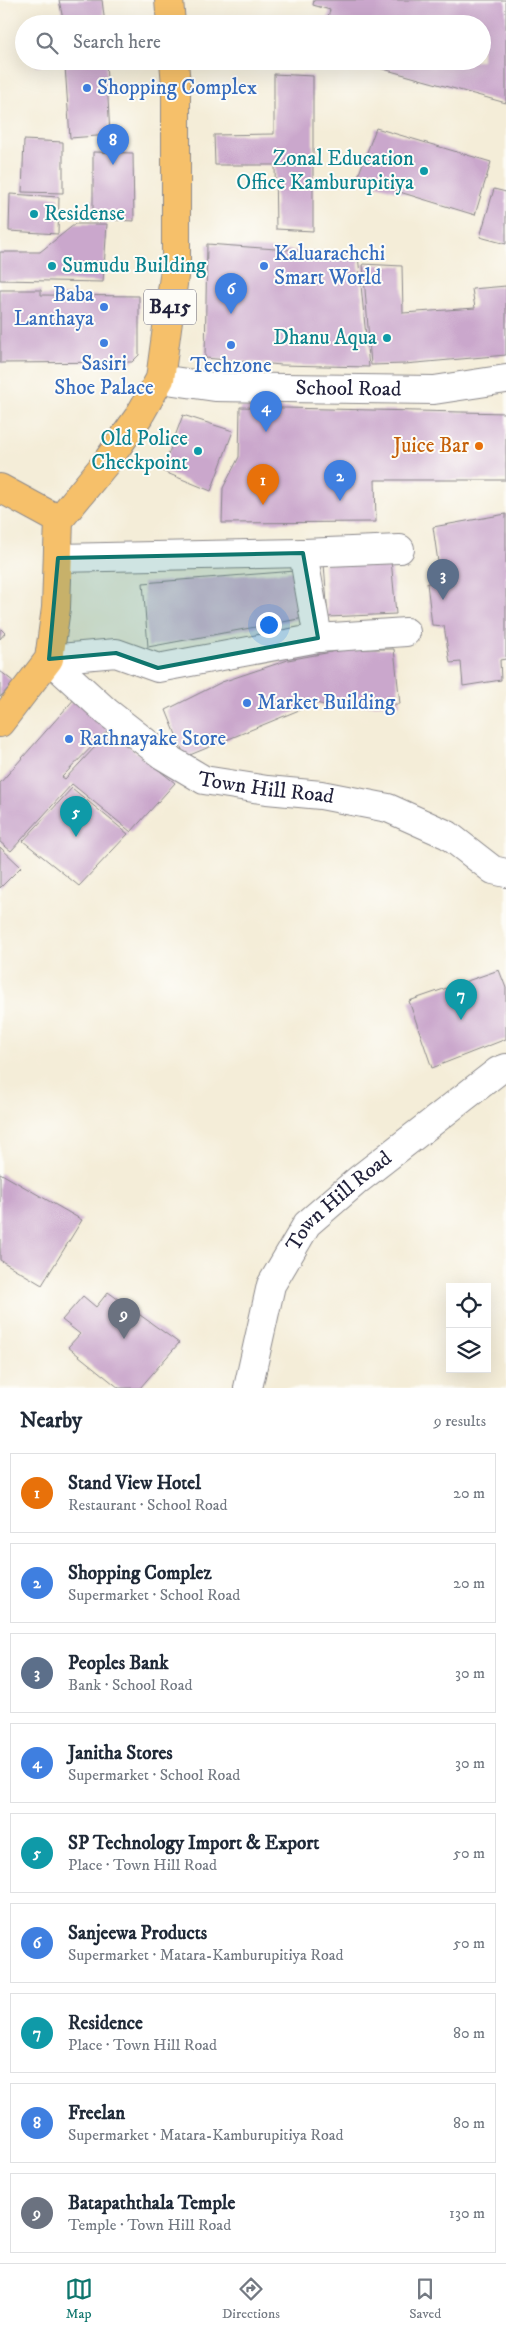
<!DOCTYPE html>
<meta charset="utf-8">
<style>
:root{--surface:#fff;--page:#f2f2f3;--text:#1f2937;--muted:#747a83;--line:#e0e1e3;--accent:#0f766e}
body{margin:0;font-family:"IM FELL DW Pica",serif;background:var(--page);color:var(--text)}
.controls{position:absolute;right:15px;bottom:15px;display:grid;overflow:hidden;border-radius:0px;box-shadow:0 5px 20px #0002}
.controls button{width:45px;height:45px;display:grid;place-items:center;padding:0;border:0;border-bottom:1px solid var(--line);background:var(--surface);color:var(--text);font:25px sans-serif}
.you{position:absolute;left:268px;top:624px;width:18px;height:18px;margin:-12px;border:4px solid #fff;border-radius:50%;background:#1a73e8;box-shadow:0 0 0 8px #1a73e833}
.badge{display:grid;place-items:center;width:32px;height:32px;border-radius:50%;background:var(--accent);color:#fff;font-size:16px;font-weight:700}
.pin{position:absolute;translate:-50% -41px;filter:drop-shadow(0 1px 2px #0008)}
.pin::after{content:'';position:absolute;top:26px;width:18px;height:15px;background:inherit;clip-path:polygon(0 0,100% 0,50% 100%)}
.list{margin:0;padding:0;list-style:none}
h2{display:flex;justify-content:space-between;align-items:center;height:65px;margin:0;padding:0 20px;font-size:21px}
h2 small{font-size:16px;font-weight:400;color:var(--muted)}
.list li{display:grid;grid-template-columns:32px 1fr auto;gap:15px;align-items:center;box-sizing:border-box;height:80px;margin:0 10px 10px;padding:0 10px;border:1px solid var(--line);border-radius:0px}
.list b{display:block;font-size:19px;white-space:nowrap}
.list p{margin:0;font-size:16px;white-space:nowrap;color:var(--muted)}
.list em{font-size:16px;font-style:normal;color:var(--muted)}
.icon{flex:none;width:28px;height:28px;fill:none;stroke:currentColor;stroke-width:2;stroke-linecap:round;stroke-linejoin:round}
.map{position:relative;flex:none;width:506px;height:1388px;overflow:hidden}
.search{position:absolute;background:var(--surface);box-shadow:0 5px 20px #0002;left:15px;right:15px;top:15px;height:55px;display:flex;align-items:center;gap:12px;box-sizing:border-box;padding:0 18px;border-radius:28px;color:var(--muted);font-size:19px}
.sheet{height:875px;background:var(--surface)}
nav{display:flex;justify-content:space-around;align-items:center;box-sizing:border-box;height:70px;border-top:1px solid var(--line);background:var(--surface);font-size:14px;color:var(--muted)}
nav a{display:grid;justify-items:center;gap:2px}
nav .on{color:var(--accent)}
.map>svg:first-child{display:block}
</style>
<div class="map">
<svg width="506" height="1388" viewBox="0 0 506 1388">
<rect width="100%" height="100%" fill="#fdfcf7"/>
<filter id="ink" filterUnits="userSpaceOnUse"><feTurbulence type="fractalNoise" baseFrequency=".02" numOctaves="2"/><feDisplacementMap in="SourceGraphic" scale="10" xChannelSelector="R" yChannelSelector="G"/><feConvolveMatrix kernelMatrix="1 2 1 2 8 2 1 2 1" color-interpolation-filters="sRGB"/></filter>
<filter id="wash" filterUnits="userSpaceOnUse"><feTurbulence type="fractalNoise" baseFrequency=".0096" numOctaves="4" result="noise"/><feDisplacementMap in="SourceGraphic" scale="20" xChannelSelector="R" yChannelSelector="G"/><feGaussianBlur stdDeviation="1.12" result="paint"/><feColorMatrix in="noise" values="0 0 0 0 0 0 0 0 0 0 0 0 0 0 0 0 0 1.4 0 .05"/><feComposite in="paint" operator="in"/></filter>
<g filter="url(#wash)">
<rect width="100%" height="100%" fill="#f4edd8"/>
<g id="blocks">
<path fill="#caa7cc" d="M 59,0 L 102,0 L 105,24 L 64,24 Z
M 314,0 L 506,0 L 506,103 L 358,62 L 482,61 L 482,24 L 326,24 L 330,10 L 313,5 Z
M 35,61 L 60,61 L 60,62 L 36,67 Z
M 106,62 L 110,135 L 70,138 L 65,66 Z
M 274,74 L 313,76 L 313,231 L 276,229 L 275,165 L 215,165 L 214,135 L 274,134 Z
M 376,128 L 491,162 L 475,215 L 357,179 Z
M 24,140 L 63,142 L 63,193 L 22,192 Z
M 93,152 L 133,153 L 134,221 L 93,219 Z
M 494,189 L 506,192 L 506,244 L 480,237 Z
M 10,194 L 59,197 L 58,234 L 9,231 Z
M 75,224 L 107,224 L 103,282 L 0,280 L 0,252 L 40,252 Z
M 207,244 L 358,255 L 369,367 L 281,365 L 205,358 Z
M 363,264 L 402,266 L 403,313 L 475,308 L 472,289 L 506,286 L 506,355 L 405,364 L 371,365 Z
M 0,290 L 41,290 L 41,295 L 139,296 L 139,355 L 132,362 L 0,363 Z
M 240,407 L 506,413 L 506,480 L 375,480 L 376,522 L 222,523 L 223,488 L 239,457 Z
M 183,415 L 233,431 L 211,491 L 162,471 Z
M 506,514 L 506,659 L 500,660 L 501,680 L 463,686 L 461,662 L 450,663 L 444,626 L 432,625 L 427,583 L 441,583 L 433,527 Z
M 391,559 L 396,614 L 328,617 L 324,564 Z
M 295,571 L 304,618 L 148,647 L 143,583 Z
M 0,628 L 5,633 L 0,639 Z
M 348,649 L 394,649 L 400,704 L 332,707 L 316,703 L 185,757 L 166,710 L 222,682 L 288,660 Z
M 0,671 L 14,682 L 0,697 Z
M 76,697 L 110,728 L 62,777 L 65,779 L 110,731 L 175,783 L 131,832 L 72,784 L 11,851 L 0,842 L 0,783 Z
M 72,788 L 128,834 L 79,886 L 23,841 Z
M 0,847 L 21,867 L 0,888 Z
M 499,970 L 506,988 L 506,1039 L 432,1068 L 409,1001 Z
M 0,1173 L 82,1220 L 42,1285 L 0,1260 Z
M 108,1292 L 179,1343 L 140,1388 L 119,1388 L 68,1347 L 80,1334 L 62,1320 L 83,1296 L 96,1307 Z"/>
</g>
</g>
<g filter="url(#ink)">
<use href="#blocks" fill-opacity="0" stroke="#8b888a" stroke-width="1"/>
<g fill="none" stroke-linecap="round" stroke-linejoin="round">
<defs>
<g id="minor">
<path id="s1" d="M 160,379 L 215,387 L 434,390 L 506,379"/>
<path d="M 303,553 L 318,638"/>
<path d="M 58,558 L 303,553 L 400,549"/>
<path id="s2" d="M 49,659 L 107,712 L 162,755 L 204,780 L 267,790 L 321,795 L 388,808 L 448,835 L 493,870 L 506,873"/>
<path d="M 49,659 L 116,653 L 158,668 L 318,638 L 406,632"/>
<path id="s3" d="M 248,1388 L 271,1285 L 307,1224 L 358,1180 L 498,1071 L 506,1068"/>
</g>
<path id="major" d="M 169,0 L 171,24
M 0,488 L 59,520
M 0,723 L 49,659 L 56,608 L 59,520 L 105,464 L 139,416 L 160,379 L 176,262 L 176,85 L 174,61"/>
</defs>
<use href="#minor" stroke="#8b888a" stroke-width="30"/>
<use href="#major" stroke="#8b888a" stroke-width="30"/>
<use href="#minor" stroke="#fff" stroke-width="28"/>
<use href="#major" stroke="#f6c06b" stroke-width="28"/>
</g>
</g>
<path fill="#0f766e" fill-opacity="0.2" stroke="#0f766e" stroke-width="4" stroke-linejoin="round" d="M 303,553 L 318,638 L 158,668 L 116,653 L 49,659 L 58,558 Z"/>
<g fill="#3f7fe0" stroke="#fdfcf7" stroke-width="2">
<circle cx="87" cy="88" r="5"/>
<circle cx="264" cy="266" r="5"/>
<circle cx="104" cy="307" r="5"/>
<circle cx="104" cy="343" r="5"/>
<circle cx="231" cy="345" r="5"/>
<circle cx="247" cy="703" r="5"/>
<circle cx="69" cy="739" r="5"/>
</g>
<g fill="#0f9aa8" stroke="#fdfcf7" stroke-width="2">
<circle cx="424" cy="171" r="5"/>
<circle cx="34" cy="214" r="5"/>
<circle cx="52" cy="266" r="5"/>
<circle cx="387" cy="338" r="5"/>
<circle cx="198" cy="451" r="5"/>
</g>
<circle fill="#e8710a" stroke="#fdfcf7" stroke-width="2" cx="479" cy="446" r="5"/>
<g text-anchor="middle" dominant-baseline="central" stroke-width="4" stroke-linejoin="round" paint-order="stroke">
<rect fill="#fdfcf7" stroke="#646373" stroke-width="1" x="144" y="289.5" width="52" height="35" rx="4"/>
<g font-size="20" font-weight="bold" fill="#22223b">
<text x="170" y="307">B415</text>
</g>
<g font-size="21" fill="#366cbe" stroke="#fdfcf7" text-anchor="start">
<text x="97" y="88">Shopping Complex</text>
<text x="274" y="254">Kaluarachchi<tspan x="274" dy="24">Smart World</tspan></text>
<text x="94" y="295" text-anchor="end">Baba<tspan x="94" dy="24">Lanthaya</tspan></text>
<text x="104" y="364" text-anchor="middle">Sasiri<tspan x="104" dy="24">Shoe Palace</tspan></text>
<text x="231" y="366" text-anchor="middle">Techzone</text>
<text x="257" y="703">Market Building</text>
<text x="79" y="739">Rathnayake Store</text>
</g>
<g font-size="21" fill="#0d838f" stroke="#fdfcf7" text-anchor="end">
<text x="414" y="159">Zonal Education<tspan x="414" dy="24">Office Kamburupitiya</tspan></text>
<text x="44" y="214" text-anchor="start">Residense</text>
<text x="62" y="266" text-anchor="start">Sumudu Building</text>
<text x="377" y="338">Dhanu Aqua</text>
<text x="188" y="439">Old Police<tspan x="188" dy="24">Checkpoint</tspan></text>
</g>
<g font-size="21" fill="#22223b" stroke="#fdfcf7">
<text stroke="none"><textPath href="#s1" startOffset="189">School Road</textPath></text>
<text stroke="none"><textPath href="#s2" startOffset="260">Town Hill Road</textPath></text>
<text stroke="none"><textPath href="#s3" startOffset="215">Town Hill Road</textPath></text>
</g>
<g font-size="21" fill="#c56008" stroke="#fdfcf7" text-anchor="end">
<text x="469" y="446">Juice Bar</text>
</g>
</g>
</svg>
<div class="controls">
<button><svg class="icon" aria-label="locate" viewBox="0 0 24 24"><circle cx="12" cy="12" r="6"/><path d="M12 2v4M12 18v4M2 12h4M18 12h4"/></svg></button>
<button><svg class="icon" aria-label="layers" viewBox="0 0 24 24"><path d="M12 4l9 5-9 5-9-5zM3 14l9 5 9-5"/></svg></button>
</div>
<div class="you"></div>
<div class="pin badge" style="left:263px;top:505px;background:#e8710a">1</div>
<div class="pin badge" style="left:340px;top:501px;background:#3f7fe0">2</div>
<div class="pin badge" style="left:443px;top:600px;background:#5c6f8a">3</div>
<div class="pin badge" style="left:266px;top:432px;background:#3f7fe0">4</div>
<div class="pin badge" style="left:76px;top:837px;background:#0f9aa8">5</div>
<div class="pin badge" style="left:231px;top:314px;background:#3f7fe0">6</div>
<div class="pin badge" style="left:461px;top:1020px;background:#0f9aa8">7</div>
<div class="pin badge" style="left:113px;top:165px;background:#3f7fe0">8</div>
<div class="pin badge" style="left:124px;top:1339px;background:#6b7280">9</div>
<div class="search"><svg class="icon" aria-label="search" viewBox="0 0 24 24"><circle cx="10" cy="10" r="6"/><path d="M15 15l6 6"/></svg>Search here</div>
</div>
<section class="sheet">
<h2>Nearby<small>9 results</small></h2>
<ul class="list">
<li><span class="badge" style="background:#e8710a">1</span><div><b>Stand View Hotel</b><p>Restaurant · School Road</p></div><em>20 m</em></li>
<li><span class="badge" style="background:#3f7fe0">2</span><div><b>Shopping Complez</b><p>Supermarket · School Road</p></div><em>20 m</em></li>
<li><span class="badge" style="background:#5c6f8a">3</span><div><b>Peoples Bank</b><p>Bank · School Road</p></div><em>30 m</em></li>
<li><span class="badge" style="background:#3f7fe0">4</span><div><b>Janitha Stores</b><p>Supermarket · School Road</p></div><em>30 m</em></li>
<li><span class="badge" style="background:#0f9aa8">5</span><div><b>SP Technology Import &amp; Export</b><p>Place · Town Hill Road</p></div><em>50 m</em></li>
<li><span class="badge" style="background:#3f7fe0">6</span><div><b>Sanjeewa Products</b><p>Supermarket · Matara-Kamburupitiya Road</p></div><em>50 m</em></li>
<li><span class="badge" style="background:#0f9aa8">7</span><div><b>Residence</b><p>Place · Town Hill Road</p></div><em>80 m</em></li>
<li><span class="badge" style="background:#3f7fe0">8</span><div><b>Freelan</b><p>Supermarket · Matara-Kamburupitiya Road</p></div><em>80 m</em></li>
<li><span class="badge" style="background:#6b7280">9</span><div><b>Batapaththala Temple</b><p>Temple · Town Hill Road</p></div><em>130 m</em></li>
</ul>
</section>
<nav>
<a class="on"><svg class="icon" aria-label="map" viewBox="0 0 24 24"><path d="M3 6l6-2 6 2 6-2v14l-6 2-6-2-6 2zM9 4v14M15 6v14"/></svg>Map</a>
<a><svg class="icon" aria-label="directions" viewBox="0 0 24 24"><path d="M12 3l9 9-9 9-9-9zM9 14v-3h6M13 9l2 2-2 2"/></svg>Directions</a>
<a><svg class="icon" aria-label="saved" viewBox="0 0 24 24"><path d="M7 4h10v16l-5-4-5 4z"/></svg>Saved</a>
</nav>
